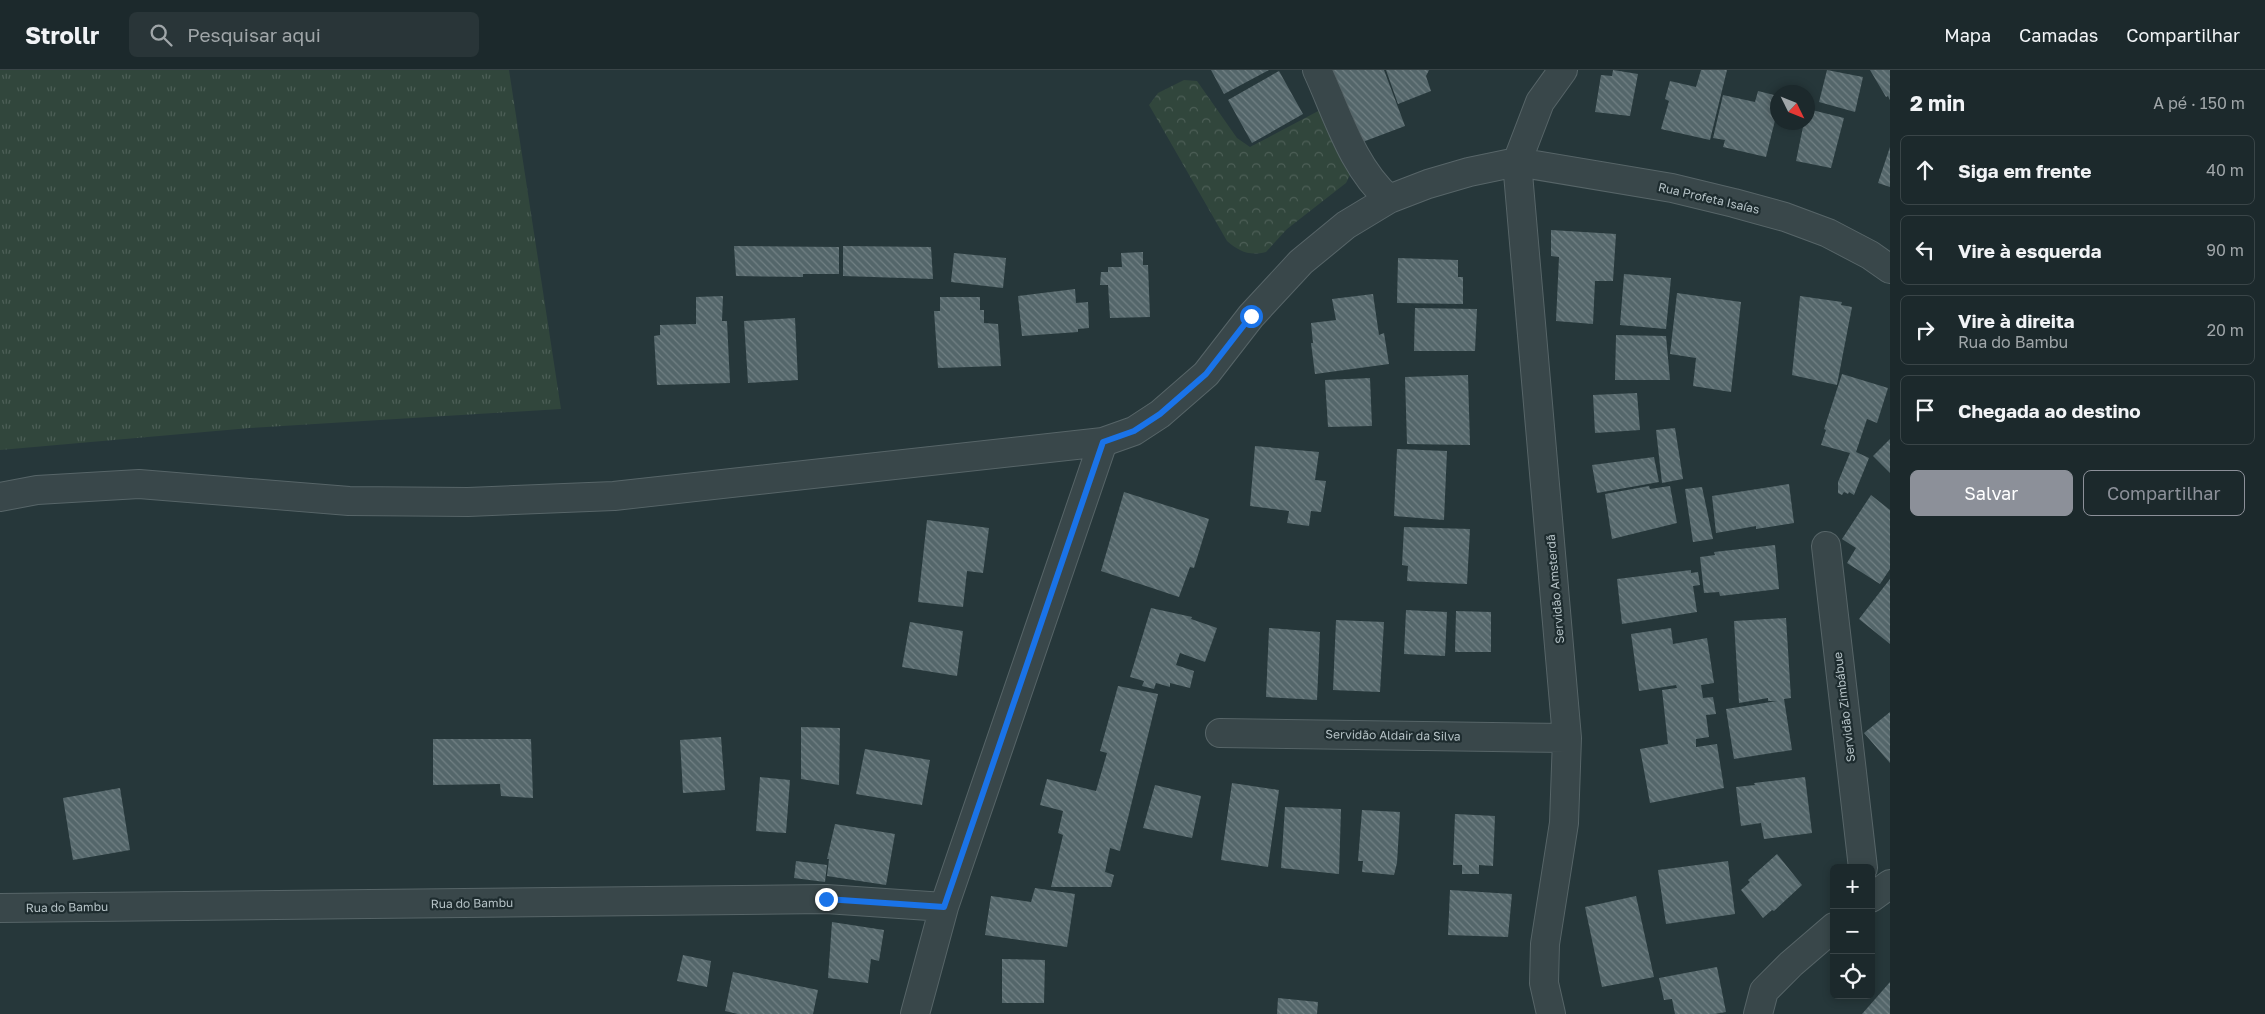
<!DOCTYPE html>
<html lang="pt">
<meta charset="utf-8">
<style>
:root{--surface:#1c292c;--page:#293538;--text:#f1f3f6;--muted:#a0a6a9;--line:#3a4548;--accent:#8c9099}
body{margin:0;font-family:"Golos Text",sans-serif;background:var(--page);color:var(--text)}
.controls{position:absolute;right:15px;bottom:15px;display:grid;overflow:hidden;border-radius:8px;box-shadow:0 2px 8px #0003}
.controls button{width:45px;height:45px;display:grid;place-items:center;padding:0;border:0;border-bottom:1px solid var(--line);background:var(--surface);color:var(--text);font:25px sans-serif}
.compass{position:absolute;left:1770px;top:15px;width:45px;height:45px;border-radius:50%;background:var(--surface);box-shadow:0 2px 8px #0003;rotate:133deg}
.stop{position:absolute;width:15px;height:15px;margin:-11px;border:4px solid #1a73e8;border-radius:50%;background:#fff}
.stop.end{background:#1a73e8;border-color:#fff;box-shadow:0 1px 5px #0008}
.list{margin:0;padding:0;list-style:none}
h2{display:flex;justify-content:space-between;align-items:center;height:65px;margin:0;padding:0 20px;font-size:21px}
h2 small{font-size:16px;font-weight:400;color:var(--muted)}
.list li{display:grid;grid-template-columns:32px 1fr auto;gap:15px;align-items:center;box-sizing:border-box;height:70px;margin:0 10px 10px;padding:0 10px;border:1px solid var(--line);border-radius:8px}
.list b{display:block;font-size:19px;white-space:nowrap}
.list p{margin:0;font-size:16px;white-space:nowrap;color:var(--muted)}
.list em{font-size:16px;font-style:normal;color:var(--muted)}
.actions{display:flex;gap:10px;padding:15px 20px}
.actions a{flex:1;padding:11px 0;border:1px solid var(--accent);border-radius:8px;text-align:center;font-size:18px;color:var(--accent)}
.actions .main{background:var(--accent);color:#fff}
.icon{flex:none;width:28px;height:28px;fill:none;stroke:currentColor;stroke-width:2;stroke-linecap:round;stroke-linejoin:round}
.map{position:relative;flex:none;width:1890px;height:944px;overflow:hidden}
header{display:flex;align-items:center;gap:30px;box-sizing:border-box;height:70px;padding:0 25px;background:var(--surface);border-bottom:1px solid var(--line)}
header strong{font-size:24px}
nav{display:flex;gap:28px;margin-inline-start:auto;font-size:18px}
.search{width:350px;height:45px;background:var(--page);display:flex;align-items:center;gap:12px;box-sizing:border-box;padding:0 18px;border-radius:8px;color:var(--muted);font-size:19px}
main{display:flex}
aside{flex:1;background:var(--surface)}
.map>svg:first-child{display:block}
</style>
<header>
<strong>Strollr</strong>
<div class="search"><svg class="icon" aria-label="search" viewBox="0 0 24 24"><circle cx="10" cy="10" r="6"/><path d="M15 15l6 6"/></svg>Pesquisar aqui</div>
<nav><a>Mapa</a><a>Camadas</a><a>Compartilhar</a></nav>
</header>
<main>
<div class="map">
<svg width="1890" height="944" viewBox="0 0 1890 944">
<defs>
<pattern id="grass-tufts" width="24" height="20" patternUnits="userSpaceOnUse" patternTransform="scale(1.25)"><rect width="24" height="20" fill="#31463c"/><path d="M3 7l-1-3M5 7V3M7 7l1-3M15 17l-1-3M17 17v-4M19 17l1-3" fill="none" stroke="#4d5f57"/></pattern>
<pattern id="forest-crowns" width="20" height="18" patternUnits="userSpaceOnUse" patternTransform="scale(1.25)"><rect width="20" height="18" fill="#31463c"/><path d="M2 6a3 3 0 1 1 6 0M12 15a3 3 0 1 1 6 0" fill="none" stroke="#4d5f57"/></pattern>
<pattern id="building-back-hatch" width="6" height="6" patternUnits="userSpaceOnUse" patternTransform="scale(1.25)"><rect width="6" height="6" fill="#54666a"/><path d="M-1 5l2 2M0 0l6 6M5-1l2 2" fill="none" stroke="#728184"/></pattern>
</defs>
<rect width="100%" height="100%" fill="#26373a"/>
<path fill="url(#grass-tufts)" d="M 0,0 L 509,0 L 561,339 L 250,358 L 0,380 Z"/>
<path fill="url(#forest-crowns)" d="M 1184,10 L 1197,11 L 1237,68 L 1250,77 L 1322,39 L 1351,103 L 1346,113 L 1287,159 L 1266,182 C 1249,186 1240,182 1227,171 L 1149,35 L 1158,23 Z"/>
<path fill="url(#building-back-hatch)" d="M 1211,0 L 1269,0 L 1224,24 Z
M 1331,0 L 1384,0 L 1405,56 L 1360,73 Z
M 1386,0 L 1429,0 L 1426,6 L 1431,21 L 1398,34 Z
M 1613,0 L 1638,4 L 1630,46 L 1595,42 L 1601,5 L 1612,6 Z
M 1701,0 L 1727,0 L 1710,70 L 1661,59 L 1669,31 L 1665,29 L 1670,11 L 1696,17 Z
M 1827,0 L 1863,7 L 1855,42 L 1819,32 Z
M 1870,0 L 1890,0 L 1890,30 L 1888,26 L 1886,27 Z
M 1279,1 L 1303,44 L 1252,73 L 1228,30 Z
M 1758,21 L 1778,26 L 1778,38 L 1766,87 L 1723,77 L 1725,70 L 1713,68 L 1723,25 L 1755,32 Z
M 1808,39 L 1844,48 L 1831,98 L 1796,91 L 1804,52 L 1808,52 Z
M 1890,77 L 1890,117 L 1878,113 Z
M 1551,160 L 1616,164 L 1613,211 L 1595,211 L 1593,254 L 1556,251 L 1559,187 L 1551,186 Z
M 734,176 L 839,177 L 839,204 L 803,204 L 803,207 L 736,206 Z
M 843,176 L 931,177 L 933,209 L 843,206 Z
M 1143,182 L 1143,195 L 1148,195 L 1150,247 L 1110,248 L 1108,215 L 1100,215 L 1101,202 L 1108,202 L 1108,197 L 1122,197 L 1121,183 Z
M 954,183 L 1006,188 L 1003,218 L 951,212 Z
M 1398,188 L 1458,190 L 1458,207 L 1463,207 L 1463,234 L 1397,233 Z
M 1624,204 L 1671,208 L 1666,259 L 1620,255 Z
M 1075,219 L 1076,233 L 1088,232 L 1089,258 L 1078,259 L 1078,262 L 1022,266 L 1018,226 Z
M 1677,223 L 1741,232 L 1731,322 L 1693,316 L 1696,288 L 1670,284 Z
M 1373,224 L 1379,265 L 1384,263 L 1389,294 L 1315,304 L 1311,273 L 1313,273 L 1311,253 L 1336,250 L 1332,229 Z
M 723,226 L 722,251 L 727,251 L 730,313 L 657,315 L 654,266 L 660,265 L 660,255 L 696,254 L 696,227 Z
M 1800,226 L 1842,232 L 1841,235 L 1852,237 L 1837,315 L 1792,305 Z
M 940,227 L 980,227 L 980,240 L 984,240 L 984,253 L 998,254 L 1001,296 L 938,298 L 934,241 L 940,241 Z
M 1415,238 L 1477,239 L 1475,281 L 1414,281 Z
M 795,248 L 798,310 L 748,313 L 744,251 Z
M 1616,265 L 1666,266 L 1670,310 L 1615,310 Z
M 1842,304 L 1888,318 L 1877,353 L 1867,349 L 1856,382 L 1869,388 L 1854,425 L 1849,422 L 1848,424 L 1844,422 L 1842,425 L 1838,423 L 1838,412 L 1850,383 L 1821,375 L 1826,360 L 1824,359 Z
M 1468,305 L 1470,375 L 1407,374 L 1405,307 Z
M 1370,308 L 1372,356 L 1328,357 L 1325,310 Z
M 1637,323 L 1640,360 L 1595,363 L 1593,325 Z
M 1675,358 L 1683,409 L 1662,413 L 1656,360 Z
M 1890,369 L 1890,403 L 1873,386 Z
M 1255,376 L 1319,382 L 1315,410 L 1326,411 L 1321,442 L 1311,441 L 1309,456 L 1287,453 L 1289,441 L 1250,436 Z
M 1397,379 L 1447,381 L 1444,450 L 1394,446 Z
M 1654,387 L 1659,412 L 1597,423 L 1592,395 Z
M 1789,414 L 1794,453 L 1756,459 L 1756,456 L 1716,463 L 1712,426 Z
M 1649,416 L 1650,419 L 1670,416 L 1677,453 L 1612,469 L 1605,424 Z
M 1702,417 L 1713,469 L 1693,472 L 1685,419 Z
M 1124,422 L 1209,449 L 1194,498 L 1190,497 L 1179,527 L 1101,501 Z
M 1871,425 L 1890,440 L 1890,499 L 1880,514 L 1847,493 L 1856,478 L 1842,469 Z
M 927,450 L 989,458 L 983,503 L 967,501 L 963,537 L 918,532 Z
M 1404,457 L 1470,459 L 1467,514 L 1407,511 L 1408,496 L 1402,495 Z
M 1775,475 L 1779,519 L 1720,526 L 1719,522 L 1704,523 L 1700,487 L 1715,485 L 1714,482 Z
M 1691,500 L 1691,503 L 1698,502 L 1700,515 L 1693,516 L 1697,542 L 1622,554 L 1617,509 Z
M 1890,509 L 1890,574 L 1859,549 Z
M 1151,538 L 1192,547 L 1191,549 L 1217,558 L 1205,592 L 1180,583 L 1176,595 L 1194,601 L 1190,618 L 1170,613 L 1170,617 L 1156,613 L 1154,619 L 1142,616 L 1144,611 L 1130,607 Z
M 1406,540 L 1447,542 L 1445,586 L 1404,584 Z
M 1456,541 L 1491,542 L 1491,582 L 1455,582 Z
M 1786,548 L 1791,628 L 1784,629 L 1792,680 L 1734,689 L 1726,639 L 1777,631 L 1768,631 L 1768,628 L 1739,633 L 1734,551 Z
M 1336,550 L 1384,552 L 1380,622 L 1333,620 Z
M 910,552 L 963,561 L 957,606 L 902,597 Z
M 1269,558 L 1320,562 L 1317,630 L 1266,627 Z
M 1671,558 L 1673,574 L 1707,568 L 1714,613 L 1701,615 L 1703,628 L 1713,627 L 1716,644 L 1706,645 L 1709,667 L 1696,669 L 1696,677 L 1717,674 L 1724,718 L 1650,733 L 1640,679 L 1668,674 L 1662,620 L 1677,618 L 1676,615 L 1639,621 L 1631,564 Z
M 1118,616 L 1158,624 L 1120,781 L 1110,778 L 1105,802 L 1114,805 L 1111,817 L 1051,817 L 1063,765 L 1058,763 L 1063,741 L 1040,735 L 1047,709 L 1096,721 L 1107,683 L 1100,681 Z
M 1890,642 L 1890,693 L 1864,663 Z
M 801,657 L 840,658 L 839,715 L 801,709 Z
M 721,667 L 725,720 L 683,723 L 680,670 Z
M 433,669 L 531,669 L 533,728 L 501,726 L 500,714 L 433,715 Z
M 865,679 L 930,690 L 922,735 L 856,724 Z
M 760,707 L 790,710 L 786,763 L 756,761 Z
M 1805,707 L 1812,763 L 1764,769 L 1761,753 L 1741,756 L 1736,717 L 1755,715 L 1754,713 Z
M 1232,713 L 1279,720 L 1268,797 L 1221,790 Z
M 1155,715 L 1201,726 L 1192,768 L 1143,758 Z
M 120,718 L 130,780 L 73,790 L 63,728 Z
M 1285,737 L 1341,739 L 1339,804 L 1281,798 Z
M 1362,740 L 1400,742 L 1397,793 L 1394,805 L 1362,802 L 1363,791 L 1358,791 Z
M 1455,744 L 1495,746 L 1493,796 L 1479,795 L 1479,804 L 1462,804 L 1462,795 L 1453,795 Z
M 835,754 L 895,764 L 886,815 L 827,806 L 829,789 L 827,789 Z
M 1777,784 L 1802,815 L 1774,841 L 1772,840 L 1763,848 L 1741,820 L 1750,812 L 1748,810 Z
M 796,791 L 827,795 L 825,812 L 794,808 Z
M 1728,791 L 1735,844 L 1666,854 L 1658,800 Z
M 1035,818 L 1075,824 L 1067,877 L 985,865 L 991,826 L 1031,832 Z
M 1450,820 L 1512,824 L 1508,867 L 1448,865 Z
M 1636,826 L 1654,907 L 1602,917 L 1585,837 Z
M 832,852 L 884,860 L 879,891 L 871,889 L 868,913 L 828,908 Z
M 683,885 L 711,891 L 707,917 L 677,911 Z
M 1002,889 L 1045,890 L 1044,933 L 1002,933 Z
M 1717,897 L 1726,942 L 1714,944 L 1675,944 L 1672,929 L 1664,930 L 1659,908 Z
M 733,902 L 818,920 L 813,944 L 738,944 L 725,941 Z
M 1890,912 L 1890,944 L 1862,944 Z
M 1278,928 L 1318,932 L 1317,944 L 1277,944 Z"/>
<g fill="none" stroke-linecap="round" stroke-linejoin="round">
<defs>
<path id="minor" d="M 1317,0 C 1337,43 1352,97 1389,129
M 0,427 L 37,420 L 139,414 L 349,431 L 468,432 L 614,426 L 1103,372 L 1134,361 L 1160,344 L 1206,304 L 1251,246 L 1301,192 L 1346,155 L 1389,129 L 1428,114 L 1469,102 L 1517,92 L 1672,118 L 1734,133 L 1785,147 L 1828,163 L 1870,185 L 1890,199
M 1826,476 L 1863,798
M 1220,663 L 1567,668
M 1871,828 L 1890,814
M 0,838 L 826,829 L 944,837
M 915,944 L 944,837 L 1103,372
M 1551,944 L 1544,913 L 1545,874 L 1564,753 L 1567,668 L 1517,92 L 1540,32 L 1563,0
M 1758,944 L 1764,921 L 1791,894 L 1834,857"/>
</defs>
<use href="#minor" stroke="#576568" stroke-width="30"/>
<use href="#minor" stroke="#39474a" stroke-width="28"/>
</g>
<g fill="none" stroke-linecap="round" stroke-linejoin="round">
<path stroke="#1a73e8" stroke-width="6" d="M 826,829 L 944,837 L 1103,372 L 1134,361 L 1160,344 L 1206,304 L 1251,246"/>
</g>
<g text-anchor="middle" dominant-baseline="central" stroke-width="4.5" stroke-linejoin="round" paint-order="stroke">
<g font-size="12" fill="#b5c2c6" stroke="#1e2c2f">
<text transform="translate(1709 128) rotate(13)">Rua Profeta Isaías</text>
<text transform="translate(1555 519) rotate(-95)">Servidão Amsterdã</text>
<text transform="translate(1844 637) rotate(-97)">Servidão Zimbábue</text>
<text transform="translate(1393 665) rotate(1)">Servidão Aldair da Silva</text>
<text transform="translate(472 833) rotate(-1)">Rua do Bambu</text>
<text transform="translate(67 837) rotate(-1)">Rua do Bambu</text>
</g>
</g>
</svg>
<div class="controls">
<button>+</button>
<button>−</button>
<button><svg class="icon" aria-label="locate" viewBox="0 0 24 24"><circle cx="12" cy="12" r="6"/><path d="M12 2v4M12 18v4M2 12h4M18 12h4"/></svg></button>
</div>
<svg class="compass" viewBox="-18 -18 36 36"><path d="M0-13l5 13h-10z" fill="#e53935"/><path d="M0 13l5-13h-10z" fill="#a0a6a9"/></svg>
<div class="stop" style="left:1251px;top:246px"></div>
<div class="stop end" style="left:826px;top:829px"></div>
</div>
<aside>
<h2>2 min<small>A pé · 150 m</small></h2>
<ul class="list">
<li><svg class="icon" aria-label="ahead" viewBox="0 0 24 24"><path d="M12 20V5M6 11l6-6 6 6"/></svg><div><b>Siga em frente</b></div><em>40 m</em></li>
<li><svg class="icon" aria-label="left" viewBox="0 0 24 24"><path d="M17 20v-9H6M10 6l-5 5 5 5"/></svg><div><b>Vire à esquerda</b></div><em>90 m</em></li>
<li><svg class="icon" aria-label="right" viewBox="0 0 24 24"><path d="M7 20v-9h11M14 6l5 5-5 5"/></svg><div><b>Vire à direita</b><p>Rua do Bambu</p></div><em>20 m</em></li>
<li><svg class="icon" aria-label="arrive" viewBox="0 0 24 24"><path d="M6 21V4h12l-3 4 3 4H6"/></svg><div><b>Chegada ao destino</b></div></li>
</ul>
<div class="actions"><a class="main">Salvar</a><a>Compartilhar</a></div>
</aside>
</main>
